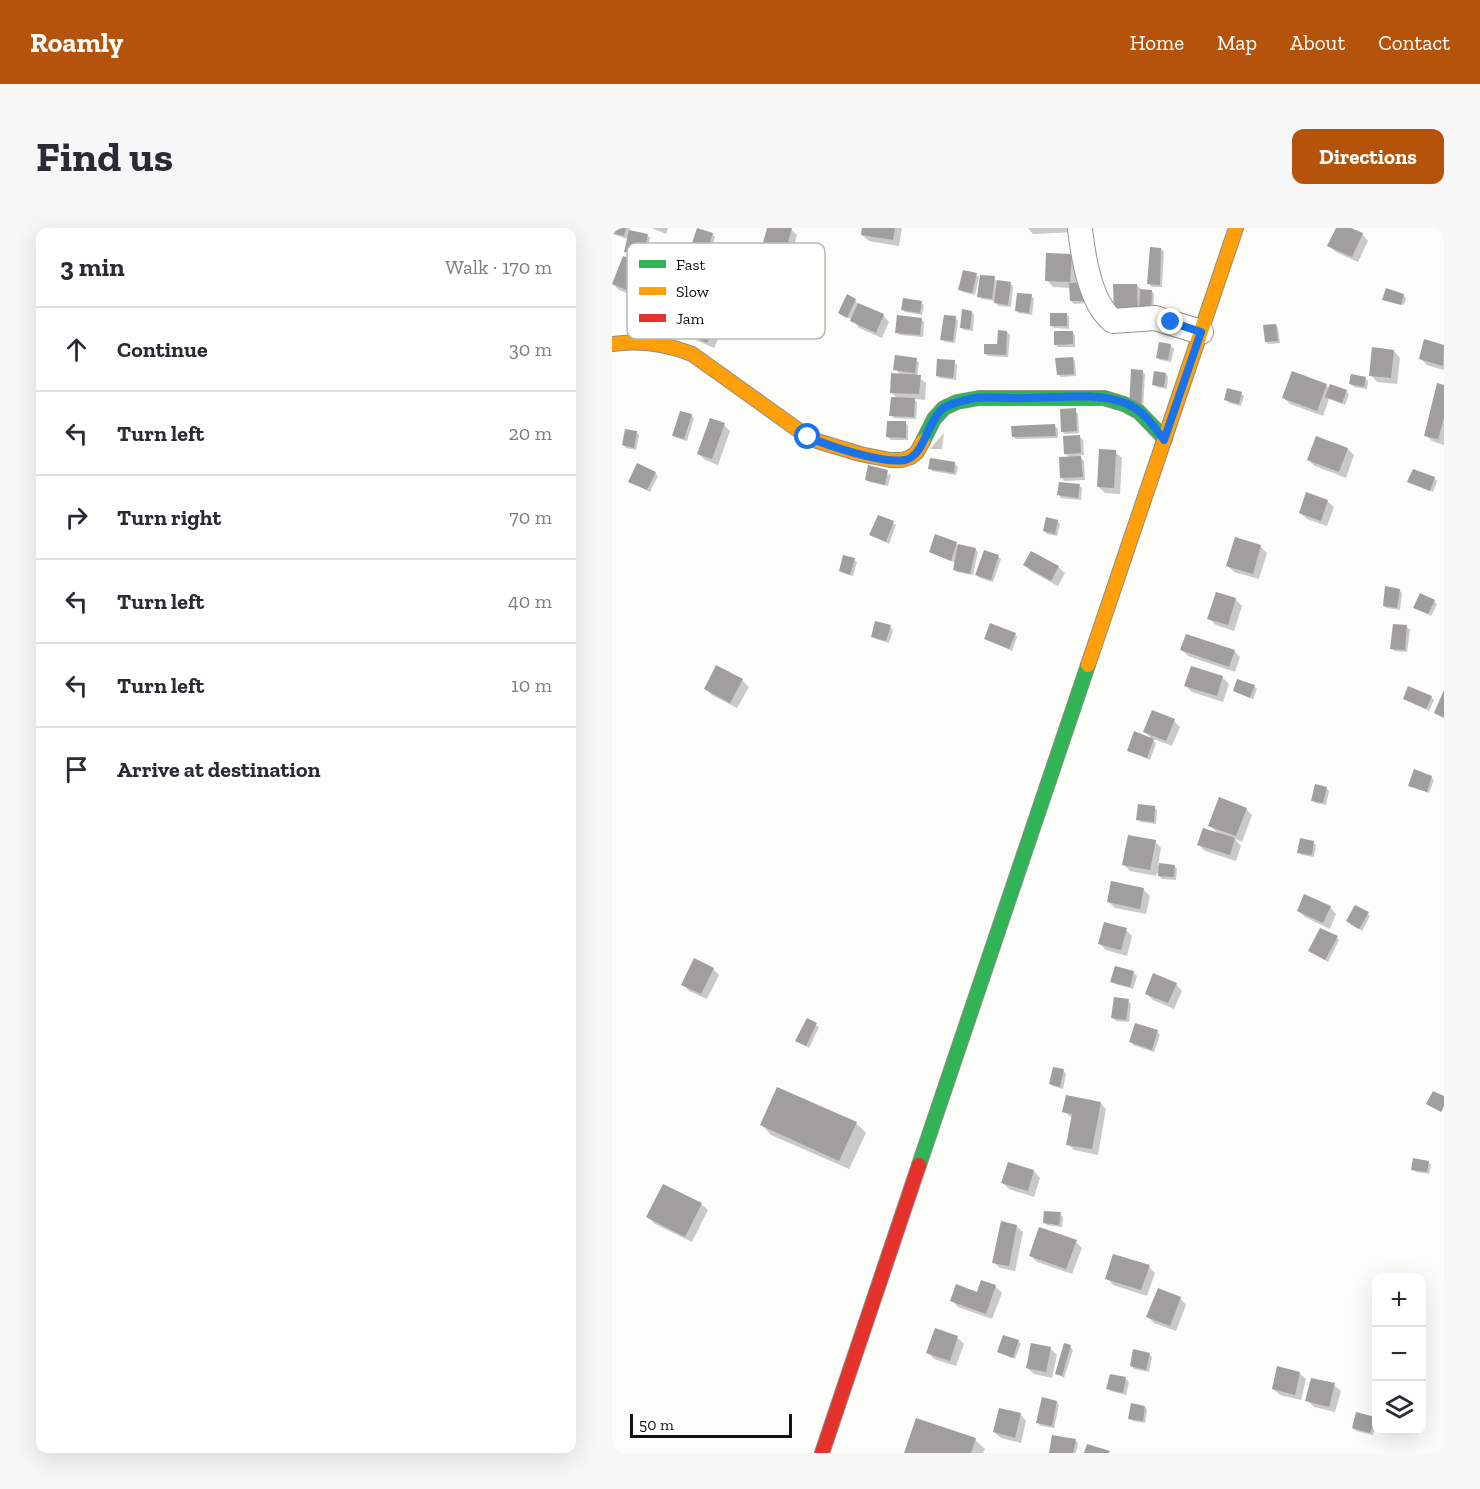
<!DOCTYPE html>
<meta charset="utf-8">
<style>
:root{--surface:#fff;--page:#f7f7f7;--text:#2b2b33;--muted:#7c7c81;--line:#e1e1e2;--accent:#b45309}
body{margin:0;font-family:"Zilla Slab",serif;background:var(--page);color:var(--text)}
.controls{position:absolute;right:18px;bottom:18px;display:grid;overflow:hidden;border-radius:12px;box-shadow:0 6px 24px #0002}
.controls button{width:54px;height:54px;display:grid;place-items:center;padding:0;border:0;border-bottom:2px solid var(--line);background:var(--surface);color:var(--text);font:30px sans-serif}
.scale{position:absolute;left:18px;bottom:15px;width:162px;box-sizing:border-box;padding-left:6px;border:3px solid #111;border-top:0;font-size:16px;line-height:21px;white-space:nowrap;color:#111;-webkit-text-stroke:4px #fff;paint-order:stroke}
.stop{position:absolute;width:18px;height:18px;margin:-14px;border:4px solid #1a73e8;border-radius:50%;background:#fff}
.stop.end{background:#1a73e8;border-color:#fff;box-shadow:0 2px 6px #0008}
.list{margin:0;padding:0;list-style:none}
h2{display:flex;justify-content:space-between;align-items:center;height:78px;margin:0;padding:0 24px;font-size:26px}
h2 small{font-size:20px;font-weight:400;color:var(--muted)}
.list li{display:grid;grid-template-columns:39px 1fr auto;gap:18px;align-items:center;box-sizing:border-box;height:84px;padding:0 24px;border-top:2px solid var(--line)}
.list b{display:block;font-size:22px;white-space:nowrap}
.list em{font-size:20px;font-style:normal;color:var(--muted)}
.icon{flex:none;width:33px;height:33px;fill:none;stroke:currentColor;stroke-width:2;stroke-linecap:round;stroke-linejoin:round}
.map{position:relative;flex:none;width:832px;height:1225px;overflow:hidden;border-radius:12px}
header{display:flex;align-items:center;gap:36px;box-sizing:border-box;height:84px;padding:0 30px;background:var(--accent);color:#fff}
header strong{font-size:28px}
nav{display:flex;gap:33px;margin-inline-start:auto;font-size:21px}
.intro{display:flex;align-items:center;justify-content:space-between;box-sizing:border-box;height:144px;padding:0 36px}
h1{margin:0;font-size:42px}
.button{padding:15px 27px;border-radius:12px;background:var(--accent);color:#fff;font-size:21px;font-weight:700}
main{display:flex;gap:36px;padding:0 36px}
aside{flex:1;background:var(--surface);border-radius:12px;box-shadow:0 6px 24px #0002}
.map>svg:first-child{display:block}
</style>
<header>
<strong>Roamly</strong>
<nav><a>Home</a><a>Map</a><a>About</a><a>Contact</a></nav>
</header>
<div class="intro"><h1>Find us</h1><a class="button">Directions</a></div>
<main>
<aside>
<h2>3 min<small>Walk · 170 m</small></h2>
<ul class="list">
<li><svg class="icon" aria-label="ahead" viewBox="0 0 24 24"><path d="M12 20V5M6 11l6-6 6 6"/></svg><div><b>Continue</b></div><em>30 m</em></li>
<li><svg class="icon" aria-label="left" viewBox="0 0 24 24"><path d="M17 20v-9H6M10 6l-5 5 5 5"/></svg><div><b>Turn left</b></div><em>20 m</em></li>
<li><svg class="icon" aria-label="right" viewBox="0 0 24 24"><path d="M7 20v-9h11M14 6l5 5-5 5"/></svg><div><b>Turn right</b></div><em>70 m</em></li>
<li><svg class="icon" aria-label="left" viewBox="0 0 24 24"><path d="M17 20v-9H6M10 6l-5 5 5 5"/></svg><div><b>Turn left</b></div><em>40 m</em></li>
<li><svg class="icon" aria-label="left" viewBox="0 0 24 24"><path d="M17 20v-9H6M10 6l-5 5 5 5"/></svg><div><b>Turn left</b></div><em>10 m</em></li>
<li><svg class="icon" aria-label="arrive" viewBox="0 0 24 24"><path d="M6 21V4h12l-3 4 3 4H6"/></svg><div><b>Arrive at destination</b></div></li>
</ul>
</aside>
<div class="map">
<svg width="832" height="1225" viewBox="0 0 832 1225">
<rect width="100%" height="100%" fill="#fcfcf8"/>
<path fill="#0003" d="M 0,0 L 18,0 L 17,3 L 35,7 L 38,10 L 33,30 L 16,26 L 14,23 L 16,11 L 0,6 Z
M 40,0 L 56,0 L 54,6 Z
M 157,0 L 177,0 L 185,7 L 178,33 L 158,28 L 151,21 Z
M 251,0 L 290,0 L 287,18 L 257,13 L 250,7 Z
M 416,0 L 463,0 L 463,4 L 421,6 Z
M 725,0 L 735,0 L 750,6 L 756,13 L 746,34 L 724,24 L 717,18 Z
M 100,6 L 103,9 L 98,25 L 83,21 L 81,18 Z
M 549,21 L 552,24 L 550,59 L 540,59 L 537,56 Z
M 459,28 L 465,34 L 464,56 L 476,75 L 462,76 L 459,73 L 458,60 L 441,59 L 435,52 Z
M 28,36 L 34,43 L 23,69 L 7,62 L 1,56 Z
M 364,47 L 367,49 L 363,67 L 351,64 L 348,62 Z
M 382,50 L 385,54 L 398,56 L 401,58 L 399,79 L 386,78 L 384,73 L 370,71 L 367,68 Z
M 525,57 L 531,63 L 540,63 L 542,66 L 541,88 L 510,91 Z
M 791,67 L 794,70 L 792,77 L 772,72 Z
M 236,68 L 243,72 L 246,76 L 271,87 L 277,94 L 270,110 L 247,100 L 241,92 L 230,87 Z
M 419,68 L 422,71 L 420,87 L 407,85 L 404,82 Z
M 309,75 L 312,77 L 310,87 L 293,84 L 290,81 Z
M 360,84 L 362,87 L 361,103 L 352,102 L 350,99 Z
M 455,86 L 457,89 L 457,101 L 442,100 L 439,98 Z
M 344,90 L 346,93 L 343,115 L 333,114 L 330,111 Z
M 309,91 L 312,94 L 311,109 L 288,107 L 285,104 Z
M 105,93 L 111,99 L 102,120 L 68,105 L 61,99 Z
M 664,97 L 666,100 L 668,115 L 657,116 L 654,114 Z
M 395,104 L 398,107 L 396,129 L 376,128 L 373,125 L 387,118 Z
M 460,104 L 463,107 L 463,119 L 446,119 L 443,116 Z
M 814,113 L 832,118 L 832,142 L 815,137 L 809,131 Z
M 548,116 L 559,118 L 562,121 L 559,134 L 548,132 L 545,129 Z
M 782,123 L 788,130 L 785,156 L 765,154 L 759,147 Z
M 461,130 L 463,133 L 464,148 L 449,149 L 446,146 Z
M 304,132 L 307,135 L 305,148 L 314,155 L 313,172 L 302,171 L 305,174 L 304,191 L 282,190 L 279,187 L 285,170 L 279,164 L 289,147 L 283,141 Z
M 342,134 L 345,137 L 344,152 L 328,150 L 325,148 Z
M 530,143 L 533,146 L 531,183 L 521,183 Z
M 554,146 L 556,149 L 555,161 L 545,159 L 542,156 Z
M 753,150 L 756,153 L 755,161 L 742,159 L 739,156 Z
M 714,157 L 717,160 L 734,163 L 737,166 L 733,177 L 717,171 L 711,188 L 678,176 L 672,170 Z
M 832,158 L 832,217 L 820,213 L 813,207 Z
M 629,166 L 632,168 L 629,178 L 617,175 L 614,172 Z
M 449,183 L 466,185 L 467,205 L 453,206 L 450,203 Z
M 79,187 L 82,190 L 75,213 L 65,210 L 62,207 Z
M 294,195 L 296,198 L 296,212 L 279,212 L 276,209 Z
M 112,197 L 118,203 L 106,237 L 93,232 L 87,226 Z
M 443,198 L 446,201 L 446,210 L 404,211 L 401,208 Z
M 25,205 L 27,207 L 24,222 L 14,220 L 11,217 Z
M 332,205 L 330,221 L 318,221 Z
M 468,209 L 471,212 L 472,227 L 467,228 L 472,233 L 473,252 L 452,253 L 450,250 L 458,230 L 453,225 Z
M 736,221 L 742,227 L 734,250 L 703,238 L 696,232 Z
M 503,224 L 510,230 L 508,266 L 493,265 L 487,259 Z
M 343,236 L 346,239 L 344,247 L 320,243 L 318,240 Z
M 43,245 L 46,248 L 38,264 L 18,253 Z
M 279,246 L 276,258 L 257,254 L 254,251 Z
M 822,250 L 825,253 L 821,264 L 797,254 Z
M 467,258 L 470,260 L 469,272 L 449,270 L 447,267 Z
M 715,273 L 722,279 L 715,298 L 695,291 L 688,285 Z
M 267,288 L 284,297 L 277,316 L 259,307 Z
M 445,293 L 448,296 L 445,308 L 435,306 L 432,303 Z
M 344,316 L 363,321 L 366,324 L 361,347 L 345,344 L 342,341 L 344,335 L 318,324 Z
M 648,318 L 655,325 L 647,351 L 622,344 L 616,338 Z
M 386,328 L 389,331 L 381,354 L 368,350 L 365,347 Z
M 242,332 L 245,334 L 241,348 L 231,345 L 228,343 Z
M 413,337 L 446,339 L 453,345 L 446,358 L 419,343 Z
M 787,362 L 790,365 L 788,382 L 775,380 L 772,378 Z
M 605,366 L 624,372 L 630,378 L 622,403 L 604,397 L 597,391 Z
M 822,373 L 825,376 L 819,388 L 803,379 Z
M 278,399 L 281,402 L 277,415 L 264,411 L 261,408 Z
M 795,399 L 798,402 L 795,424 L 783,423 L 780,420 Z
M 403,406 L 405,409 L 400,423 L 374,411 Z
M 570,422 L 622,423 L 628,429 L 623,444 L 576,428 Z
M 105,439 L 130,452 L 137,459 L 125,480 L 100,467 L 93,460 Z
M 610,449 L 617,456 L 611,474 L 580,464 L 574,458 Z
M 642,458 L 645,461 L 641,471 L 623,463 Z
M 819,469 L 822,472 L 817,483 L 793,471 Z
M 562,493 L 568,499 L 560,518 L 539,510 L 533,504 Z
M 541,512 L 544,515 L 538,532 L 517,523 Z
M 819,549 L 822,552 L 817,565 L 798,557 Z
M 714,560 L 717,563 L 714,577 L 704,575 L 701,572 Z
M 542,579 L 545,582 L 544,596 L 529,594 L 526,591 Z
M 634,581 L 640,587 L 630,614 L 622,610 L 629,618 L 624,633 L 593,623 L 587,617 L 607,606 L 598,598 Z
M 543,613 L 549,620 L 546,637 L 562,638 L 565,641 L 564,652 L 550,651 L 545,645 L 544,648 L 518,643 L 512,637 Z
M 701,614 L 704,617 L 702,629 L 690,627 L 687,625 Z
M 531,661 L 538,668 L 534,686 L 503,680 L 496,673 Z
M 718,679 L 724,686 L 718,701 L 693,689 L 687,683 Z
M 756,686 L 758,688 L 750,703 L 738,696 Z
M 514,702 L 520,708 L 515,728 L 494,722 L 488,716 Z
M 725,710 L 727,712 L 716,734 L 698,723 Z
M 504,740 L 522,745 L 525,748 L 521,761 L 503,756 L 500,753 Z
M 101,741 L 107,747 L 95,771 L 77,763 L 71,756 Z
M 564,756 L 570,763 L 562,781 L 541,772 L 534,765 Z
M 516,773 L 519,776 L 517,794 L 504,793 L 501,790 Z
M 196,792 L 207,799 L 197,820 L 185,813 Z
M 545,804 L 548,807 L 542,824 L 521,817 L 519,814 Z
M 442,840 L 452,843 L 454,846 L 451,861 L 441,858 L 438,856 Z
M 488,875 L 494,881 L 486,927 L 462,922 L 456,916 L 461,890 L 452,884 Z
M 244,895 L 254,905 L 237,941 L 159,907 L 150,897 Z
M 816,934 L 819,937 L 817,946 L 804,944 L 801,941 Z
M 422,943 L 428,950 L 422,969 L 397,961 L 391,955 Z
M 89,976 L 96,982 L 80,1014 L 43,996 L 36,989 Z
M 448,986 L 451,989 L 450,999 L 435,997 L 432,994 Z
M 404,998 L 411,1004 L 403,1043 L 388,1040 L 382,1034 Z
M 464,1014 L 470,1020 L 460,1046 L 425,1034 L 418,1027 Z
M 537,1039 L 543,1045 L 535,1068 L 501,1057 L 495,1050 Z
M 383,1058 L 390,1065 L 380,1091 L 346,1079 L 340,1072 L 366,1066 Z
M 568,1070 L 574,1077 L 564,1103 L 542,1095 L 536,1089 Z
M 345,1109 L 352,1116 L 344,1138 L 322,1131 L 316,1124 Z
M 406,1113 L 409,1116 L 403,1131 L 386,1124 Z
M 458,1119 L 461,1122 L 452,1150 L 444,1145 Z
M 438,1120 L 445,1127 L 440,1150 L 422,1146 L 415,1140 Z
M 537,1126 L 540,1129 L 537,1144 L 522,1141 L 520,1138 Z
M 687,1145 L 694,1151 L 689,1172 L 668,1167 L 661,1161 Z
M 499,1147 L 514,1151 L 517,1154 L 514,1167 L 499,1163 L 496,1161 Z
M 722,1157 L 729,1163 L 723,1184 L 702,1179 L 695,1172 Z
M 445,1174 L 447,1177 L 442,1200 L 429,1198 L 426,1195 Z
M 533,1179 L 535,1182 L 533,1195 L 521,1193 L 518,1191 Z
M 408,1186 L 414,1193 L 409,1215 L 389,1210 L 382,1204 Z
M 762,1191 L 764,1194 L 761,1207 L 744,1203 L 741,1200 Z
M 363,1212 L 373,1221 L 371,1225 L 294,1225 Z
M 463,1212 L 466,1215 L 464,1225 L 438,1225 Z"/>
<path fill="#a09f9c" d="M 0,0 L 14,0 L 12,8 L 0,5 Z
M 85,0 L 101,5 L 95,23 L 79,18 Z
M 155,0 L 180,0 L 172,28 L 149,22 Z
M 250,0 L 283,0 L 281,12 L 249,7 Z
M 724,0 L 739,0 L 751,5 L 740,29 L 715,18 Z
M 17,2 L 36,6 L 31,28 L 12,24 Z
M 538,19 L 549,20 L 548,57 L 535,56 Z
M 434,25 L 460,26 L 458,54 L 433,53 Z
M 11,28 L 29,35 L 17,63 L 0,56 Z
M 351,42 L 365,45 L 360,65 L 346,62 Z
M 368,47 L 383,48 L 380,71 L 365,69 Z
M 385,52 L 399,54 L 396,77 L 382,75 Z
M 473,54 L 474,73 L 458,73 L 457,55 Z
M 501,56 L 525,56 L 526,85 L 502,85 Z
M 774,60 L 792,66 L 789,77 L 770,72 Z
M 528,61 L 540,62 L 539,86 L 527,86 Z
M 405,65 L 420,66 L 417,85 L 403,83 Z
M 235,66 L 244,71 L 235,90 L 226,85 Z
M 291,70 L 310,73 L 308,85 L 289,82 Z
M 70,75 L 106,91 L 95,115 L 59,99 Z
M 246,75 L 272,86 L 264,105 L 238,93 Z
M 350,81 L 360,83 L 358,101 L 348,100 Z
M 438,85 L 455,85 L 455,98 L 438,98 Z
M 285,87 L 310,90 L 308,107 L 283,105 Z
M 332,87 L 344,88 L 341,113 L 328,112 Z
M 664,96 L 666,113 L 653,114 L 651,97 Z
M 386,102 L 395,103 L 394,127 L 372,126 L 372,116 L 385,116 Z
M 442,103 L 461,103 L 461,116 L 442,117 Z
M 812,111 L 832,117 L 831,138 L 807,131 Z
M 547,114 L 559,116 L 556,132 L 544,130 Z
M 760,119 L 782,122 L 779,150 L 757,148 Z
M 283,127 L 305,130 L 303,145 L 281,142 Z
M 461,129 L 462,146 L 445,147 L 443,130 Z
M 325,131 L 343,132 L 341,150 L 324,148 Z
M 519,141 L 531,142 L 529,181 L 517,180 Z
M 542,143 L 554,145 L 552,159 L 540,157 Z
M 680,143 L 715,156 L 705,183 L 670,170 Z
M 279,145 L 309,147 L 307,166 L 278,165 Z
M 739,146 L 754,149 L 752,159 L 737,156 Z
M 825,155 L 832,157 L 832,190 L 826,211 L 812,208 Z
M 718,156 L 735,162 L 730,175 L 713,169 Z
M 615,160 L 630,164 L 627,176 L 612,172 Z
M 279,169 L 303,170 L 302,189 L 277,188 Z
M 464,180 L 465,203 L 449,204 L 448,181 Z
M 68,183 L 80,186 L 72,211 L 60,208 Z
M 98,190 L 113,195 L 100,231 L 85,226 Z
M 275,193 L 294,193 L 294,210 L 274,209 Z
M 443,196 L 444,208 L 400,209 L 399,198 Z
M 13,201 L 25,203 L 22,220 L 10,217 Z
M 468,207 L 469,225 L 452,226 L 451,208 Z
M 704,208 L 736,220 L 727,244 L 695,232 Z
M 487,221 L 504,222 L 502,260 L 485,259 Z
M 469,228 L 471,249 L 448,250 L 447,229 Z
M 318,230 L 343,234 L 342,245 L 316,241 Z
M 25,235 L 44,244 L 35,262 L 16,254 Z
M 256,237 L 276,242 L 273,257 L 253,252 Z
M 801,241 L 823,249 L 818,263 L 795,254 Z
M 447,254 L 468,256 L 466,270 L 445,267 Z
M 694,264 L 716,272 L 709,293 L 687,285 Z
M 266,287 L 282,293 L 274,314 L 257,307 Z
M 434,289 L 446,292 L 443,306 L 431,303 Z
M 323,306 L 345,314 L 339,333 L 317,324 Z
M 623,309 L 649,317 L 641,346 L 614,338 Z
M 346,316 L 364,320 L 358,346 L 341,342 Z
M 372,322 L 387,327 L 379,352 L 363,347 Z
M 419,323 L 447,338 L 439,353 L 411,337 Z
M 231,327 L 243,330 L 238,347 L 227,343 Z
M 773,358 L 788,361 L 785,380 L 771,378 Z
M 604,364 L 624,370 L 616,397 L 595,391 Z
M 808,365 L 823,372 L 816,386 L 801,380 Z
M 263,393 L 279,397 L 274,413 L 259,409 Z
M 378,395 L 404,405 L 397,421 L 372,411 Z
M 781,396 L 795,397 L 793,422 L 778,421 Z
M 574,406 L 623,422 L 617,439 L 568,422 Z
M 104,437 L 131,451 L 118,475 L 92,461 Z
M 579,438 L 611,448 L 605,468 L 572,458 Z
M 625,451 L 643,457 L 638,470 L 621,463 Z
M 796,458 L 820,468 L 814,481 L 791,471 Z
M 832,462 L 832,490 L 822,485 Z
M 540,482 L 563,491 L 554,513 L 531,504 Z
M 522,503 L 542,511 L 535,530 L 515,523 Z
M 802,541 L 820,548 L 815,564 L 796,558 Z
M 703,556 L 715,559 L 711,575 L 699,573 Z
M 607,569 L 635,580 L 624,608 L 596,598 Z
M 526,576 L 543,578 L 542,594 L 524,592 Z
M 591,600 L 623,610 L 618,627 L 585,617 Z
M 516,607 L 544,612 L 538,642 L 510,637 Z
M 688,610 L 702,613 L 700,627 L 685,625 Z
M 547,635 L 563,637 L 562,649 L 546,648 Z
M 499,653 L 532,660 L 528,681 L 495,674 Z
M 692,666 L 719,678 L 711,695 L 685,683 Z
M 743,677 L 757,684 L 747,701 L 734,693 Z
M 492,694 L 515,700 L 509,722 L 486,716 Z
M 708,700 L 726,708 L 713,732 L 696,723 Z
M 82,730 L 102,740 L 89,766 L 69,757 Z
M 503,738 L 522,743 L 518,759 L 498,754 Z
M 541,745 L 565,755 L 556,775 L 533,766 Z
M 502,769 L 517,771 L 514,792 L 499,790 Z
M 195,790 L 205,795 L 194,818 L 183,813 Z
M 523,795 L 546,802 L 540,822 L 517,814 Z
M 441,839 L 452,841 L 448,859 L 437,856 Z
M 165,859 L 245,894 L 227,933 L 148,897 Z
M 821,863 L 832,868 L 832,878 L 829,884 L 814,876 Z
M 454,867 L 489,874 L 480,921 L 454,917 L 460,886 L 450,884 Z
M 801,930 L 817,933 L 815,944 L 799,942 Z
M 396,934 L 422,942 L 416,963 L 389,955 Z
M 51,956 L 90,975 L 73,1009 L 34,989 Z
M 432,983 L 449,984 L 447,997 L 431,995 Z
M 389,993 L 405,997 L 397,1038 L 380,1035 Z
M 427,999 L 465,1012 L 454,1041 L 417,1028 Z
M 501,1026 L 538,1037 L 529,1062 L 493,1051 Z
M 369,1052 L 384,1057 L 374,1086 L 338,1073 L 344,1056 L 365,1064 Z
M 546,1060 L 569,1069 L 558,1098 L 534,1089 Z
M 323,1100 L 346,1108 L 338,1133 L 314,1125 Z
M 391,1107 L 407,1112 L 401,1130 L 385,1124 Z
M 419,1115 L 439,1119 L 434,1144 L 414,1140 Z
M 452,1115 L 459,1117 L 450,1148 L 443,1146 Z
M 521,1121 L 538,1125 L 534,1142 L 518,1138 Z
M 665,1138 L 688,1144 L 683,1167 L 660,1161 Z
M 498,1146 L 514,1149 L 511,1165 L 494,1161 Z
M 699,1150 L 723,1155 L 717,1179 L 693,1173 Z
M 430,1169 L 445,1173 L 440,1198 L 424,1195 Z
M 519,1175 L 533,1178 L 531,1193 L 516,1191 Z
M 387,1180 L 409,1185 L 403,1210 L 381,1204 Z
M 744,1184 L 763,1189 L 758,1205 L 740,1200 Z
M 304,1190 L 364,1210 L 359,1225 L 292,1225 Z
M 440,1207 L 464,1211 L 461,1225 L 437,1225 Z
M 475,1216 L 498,1223 L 497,1225 L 472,1225 Z"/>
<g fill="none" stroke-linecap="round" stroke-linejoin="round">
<defs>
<path id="street" d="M 468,0 C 471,29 478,75 501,93 L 543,90 L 589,104"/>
<path id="fast" d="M 311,213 L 322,191 L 332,180 L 345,174 L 367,170 L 492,170 L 512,176 L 527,184 L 553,211
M 307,937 L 476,437"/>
<path id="slow" d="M 0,116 C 28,112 53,115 80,126 L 196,209 L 205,213 L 248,226 L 278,232 L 290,232 L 299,229 L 305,224 L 311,213
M 476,437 L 624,0"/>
<path id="jam" d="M 210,1225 L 307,937"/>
</defs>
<use href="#street" stroke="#979795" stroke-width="26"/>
<use href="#fast" stroke="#8d8d8c" stroke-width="16"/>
<use href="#slow" stroke="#8d8d8c" stroke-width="16"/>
<use href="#jam" stroke="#8d8d8c" stroke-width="16"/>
<use href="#street" stroke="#fffffe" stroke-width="24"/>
<use href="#fast" stroke="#30b455" stroke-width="14"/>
<use href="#slow" stroke="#ff9f0a" stroke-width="14"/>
<use href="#jam" stroke="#e5322d" stroke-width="14"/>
</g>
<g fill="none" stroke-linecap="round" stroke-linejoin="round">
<path stroke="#1a73e8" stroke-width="8" d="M 196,209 C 217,218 271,236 293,232 C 313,228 315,191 333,179 C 342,174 353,172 363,170 C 380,168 397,171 413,170 C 443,170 485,164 513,175 C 531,182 541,197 552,212 L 589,104 L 559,94"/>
</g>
<rect x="15" y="15" width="198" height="96" rx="9" fill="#fff" stroke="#b8b8b8" stroke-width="1.5"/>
<rect x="27" y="32" width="27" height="8" fill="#30b455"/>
<rect x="27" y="59" width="27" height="8" fill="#ff9f0a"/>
<rect x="27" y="86" width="27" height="8" fill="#e5322d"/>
<g font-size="16" fill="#111">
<text x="64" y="42">Fast</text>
<text x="64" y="69">Slow</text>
<text x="64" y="96">Jam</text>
</g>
</svg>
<div class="controls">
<button>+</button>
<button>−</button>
<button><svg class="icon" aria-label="layers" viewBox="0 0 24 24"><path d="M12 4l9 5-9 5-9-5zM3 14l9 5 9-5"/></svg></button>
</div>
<div class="scale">50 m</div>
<div class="stop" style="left:196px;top:209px"></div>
<div class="stop end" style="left:559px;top:94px"></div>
</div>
</main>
